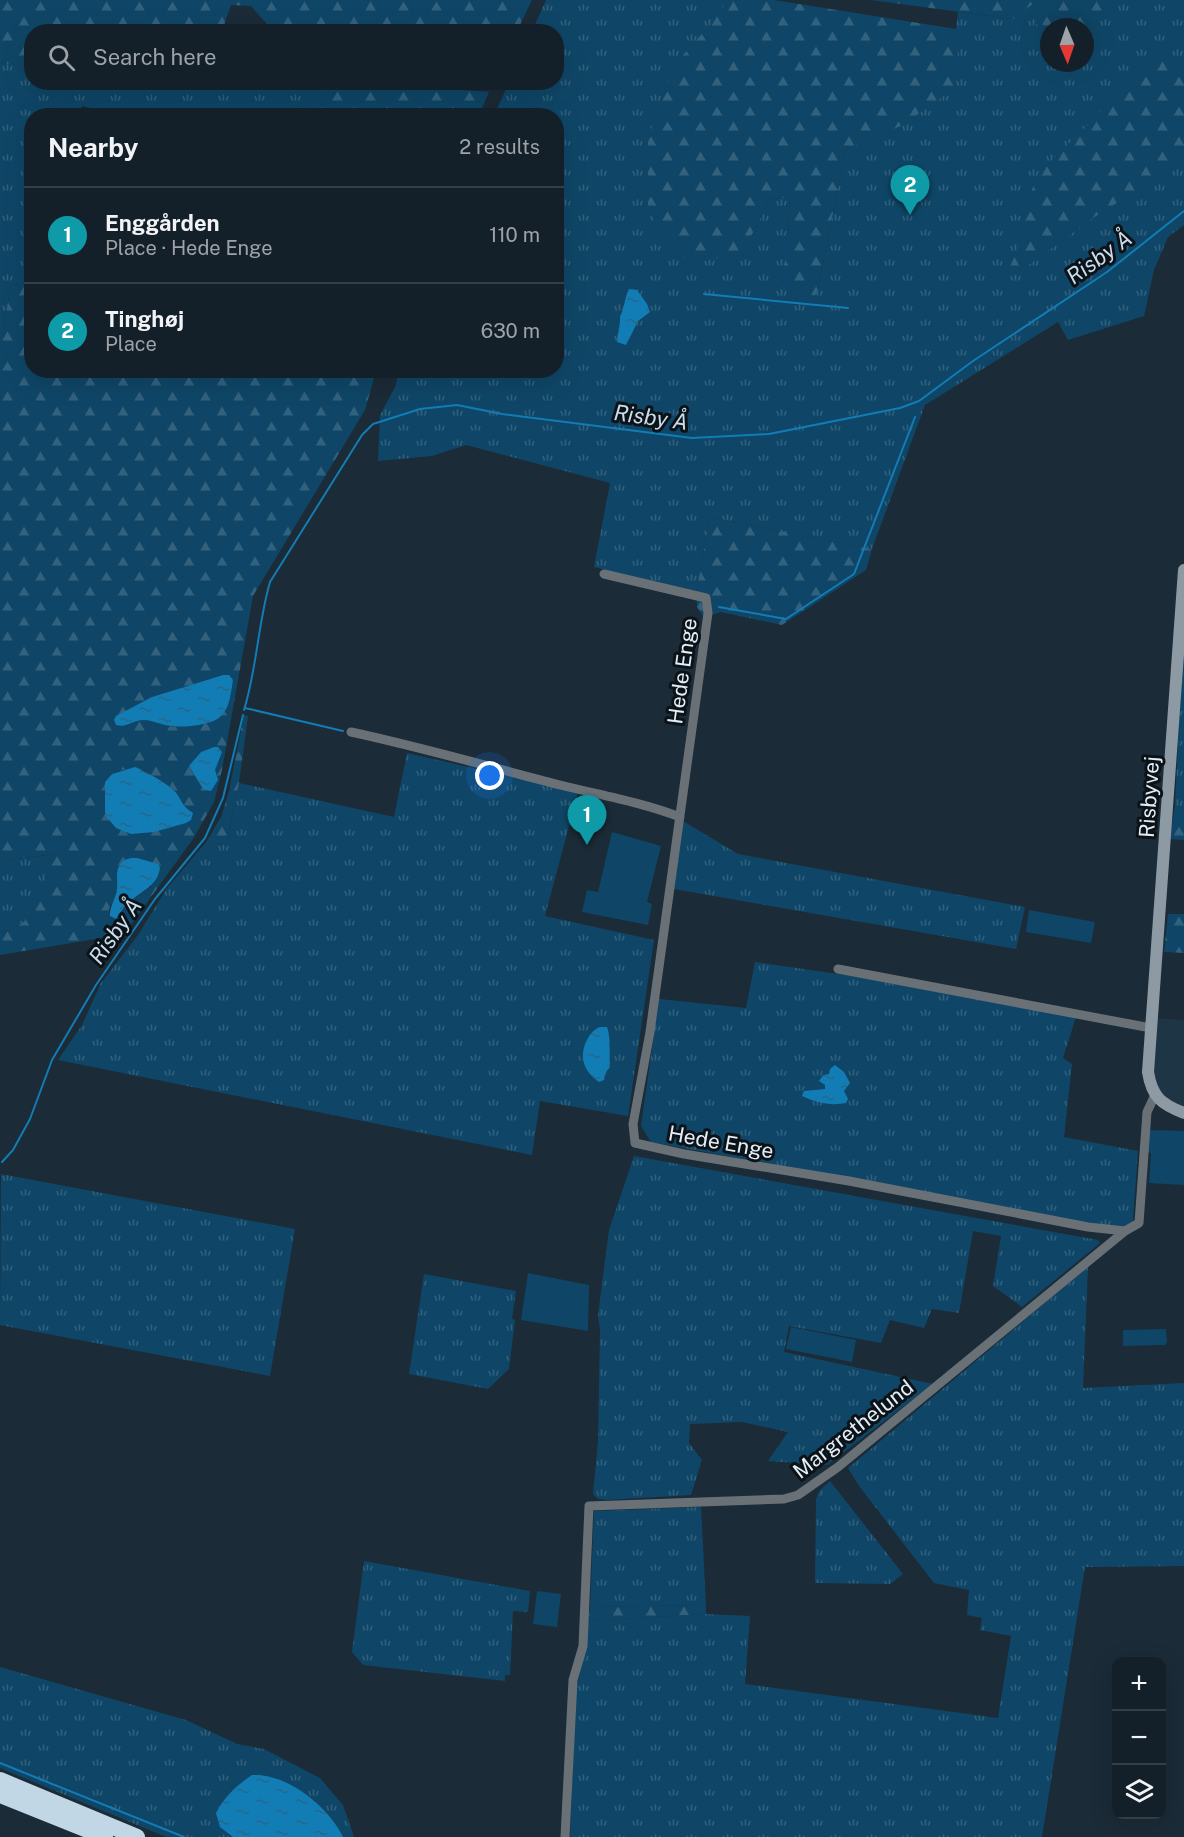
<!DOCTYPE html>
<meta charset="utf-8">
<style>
:root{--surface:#142029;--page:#1d2831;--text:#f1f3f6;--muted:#9da3a8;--line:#333e46;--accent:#f59d8e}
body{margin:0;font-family:"Public Sans",sans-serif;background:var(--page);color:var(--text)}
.controls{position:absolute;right:18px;bottom:18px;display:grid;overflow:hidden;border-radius:12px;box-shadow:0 6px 24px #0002}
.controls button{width:54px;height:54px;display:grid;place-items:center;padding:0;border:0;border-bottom:2px solid var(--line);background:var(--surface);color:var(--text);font:30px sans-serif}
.compass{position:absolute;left:1040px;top:18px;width:54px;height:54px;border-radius:50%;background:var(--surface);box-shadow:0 6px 24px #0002;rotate:178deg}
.you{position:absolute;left:490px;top:776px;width:21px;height:21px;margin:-15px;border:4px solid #fff;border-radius:50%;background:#1a73e8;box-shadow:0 0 0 9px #1a73e833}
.badge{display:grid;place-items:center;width:39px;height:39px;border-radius:50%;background:var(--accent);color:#fff;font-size:20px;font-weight:700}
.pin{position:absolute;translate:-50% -50px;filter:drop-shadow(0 2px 3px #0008)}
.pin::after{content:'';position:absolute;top:32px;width:21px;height:18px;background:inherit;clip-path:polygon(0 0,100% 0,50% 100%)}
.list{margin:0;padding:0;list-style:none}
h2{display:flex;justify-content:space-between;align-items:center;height:78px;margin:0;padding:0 24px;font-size:26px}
h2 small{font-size:20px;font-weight:400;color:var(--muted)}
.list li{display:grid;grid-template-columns:39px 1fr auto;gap:18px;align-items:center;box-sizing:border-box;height:96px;padding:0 24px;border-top:2px solid var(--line)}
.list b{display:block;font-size:22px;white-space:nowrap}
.list p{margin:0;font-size:20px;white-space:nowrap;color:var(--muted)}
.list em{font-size:20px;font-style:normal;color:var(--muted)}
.icon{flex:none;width:33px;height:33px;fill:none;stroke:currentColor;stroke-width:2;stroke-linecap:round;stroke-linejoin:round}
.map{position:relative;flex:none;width:1184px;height:1837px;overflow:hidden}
.search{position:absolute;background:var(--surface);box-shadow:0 6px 24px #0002;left:24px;top:24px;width:540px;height:66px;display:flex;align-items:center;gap:15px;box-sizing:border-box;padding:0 21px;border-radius:24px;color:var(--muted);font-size:22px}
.panel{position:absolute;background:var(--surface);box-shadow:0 6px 24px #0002;left:24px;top:108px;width:540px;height:270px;border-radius:24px}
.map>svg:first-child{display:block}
</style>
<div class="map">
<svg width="1184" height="1837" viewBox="0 0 1184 1837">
<defs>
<pattern id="grass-tufts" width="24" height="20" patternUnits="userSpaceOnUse" patternTransform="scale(1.5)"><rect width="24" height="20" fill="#0f4667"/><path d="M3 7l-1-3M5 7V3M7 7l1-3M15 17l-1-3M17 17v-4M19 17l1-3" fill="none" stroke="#32617d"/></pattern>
<pattern id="forest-firs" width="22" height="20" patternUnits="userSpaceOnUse" patternTransform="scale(1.5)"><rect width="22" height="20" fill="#0f4667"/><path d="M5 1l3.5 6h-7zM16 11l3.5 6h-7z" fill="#32617d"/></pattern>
<pattern id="water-ripples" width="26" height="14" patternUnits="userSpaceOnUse" patternTransform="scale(1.5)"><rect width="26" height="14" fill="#127cb5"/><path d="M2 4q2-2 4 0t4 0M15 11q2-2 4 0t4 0" fill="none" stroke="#26678a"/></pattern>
</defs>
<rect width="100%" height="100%" fill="#1b2b37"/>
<path fill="#1e3545" d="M 1158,1018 L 1184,1020 L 1184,1106 L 1173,1102 L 1157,1091 L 1153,1076 Z"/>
<path fill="url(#grass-tufts)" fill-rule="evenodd" d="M 546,0 L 744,0 L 756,228 L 768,200 L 790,197 L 788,236 L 817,294 L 846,148 L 872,140 L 959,35 L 956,29 L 958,12 L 1013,19 L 1038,0 L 1184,0 L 1184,225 L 1168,237 L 1154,270 L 1144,316 L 1068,340 L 1058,322 L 925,405 L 872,549 L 710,517 L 696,593 L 594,567 L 610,483 L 466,445 L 432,456 L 378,461 L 380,415 L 396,385 L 398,371 L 556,370 L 556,116 L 494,115 L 509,83 L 556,82 L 556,32 L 532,31 ZM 1049,27 L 1085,27 L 1085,63 L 1049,63 Z
M 0,62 L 31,70 L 32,82 L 328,83 L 320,110 L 299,106 L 294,115 L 126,116 L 82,106 L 79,115 L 32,116 L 31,283 L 11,285 L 0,349 Z
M 1183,633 L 1184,633 L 1184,806 L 1175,806 Z
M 407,753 L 578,792 L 545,916 L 654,940 L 628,1116 L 540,1101 L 532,1155 L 58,1060 L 82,1025 L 101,983 L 138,935 L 167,888 L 207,841 L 226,845 L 239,783 L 394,817 Z
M 683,821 L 738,854 L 1025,907 L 1016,949 L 674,889 Z
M 56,854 L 30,918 L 12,929 L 0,932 L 0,861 Z
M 755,962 L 845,975 L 1076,1017 L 1063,1058 L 1072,1064 L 1064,1137 L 1138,1151 L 1133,1221 L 1127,1226 L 1115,1228 L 651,1142 L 641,1126 L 659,999 L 746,1008 Z
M 634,1156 L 1098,1240 L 1100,1243 L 1022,1307 L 993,1286 L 1001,1236 L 973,1231 L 959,1313 L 932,1309 L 924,1328 L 890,1320 L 881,1343 L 789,1326 L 784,1352 L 933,1384 L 827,1465 L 768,1461 L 788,1432 L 742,1422 L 690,1424 L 689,1443 L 702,1460 L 691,1495 L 607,1500 L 598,1499 L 593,1494 L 598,1442 L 600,1330 L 598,1315 L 609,1230 Z
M 1,1174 L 295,1229 L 270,1376 L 0,1325 Z
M 1088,1267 L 1083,1388 L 1184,1383 L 1184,1566 L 1085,1567 L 1042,1837 L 570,1837 L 576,1689 L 583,1661 L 588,1621 L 706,1614 L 750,1616 L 745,1684 L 998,1718 L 1011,1636 L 980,1630 L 982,1618 L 967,1615 L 969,1590 L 934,1583 L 859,1486 L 848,1468 Z
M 424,1274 L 516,1291 L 512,1319 L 515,1320 L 509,1369 L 488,1389 L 409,1374 Z
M 830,1481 L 903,1574 L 890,1584 L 815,1583 L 816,1499 L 820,1490 Z
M 701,1507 L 706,1605 L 590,1607 L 594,1511 Z
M 364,1561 L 530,1591 L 528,1612 L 513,1611 L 510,1675 L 505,1675 L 505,1681 L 363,1665 L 352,1652 Z
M 0,1667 L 186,1720 L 237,1744 L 264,1749 L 320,1778 L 343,1805 L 354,1837 L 166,1837 L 0,1768 Z"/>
<path fill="url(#forest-firs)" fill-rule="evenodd" d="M 0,0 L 532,0 L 517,31 L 273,31 L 251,6 L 231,5 L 222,31 L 115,32 L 86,25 L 84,31 L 32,32 L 31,70 L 0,62 Z
M 728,0 L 774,0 L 956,29 L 959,35 L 955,88 L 904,124 L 872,140 L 846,148 L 817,294 L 792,299 L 783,287 L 788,236 L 790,197 L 768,200 L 756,228 L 740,252 L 698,263 L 677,255 L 648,211 L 648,138 L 676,63 L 711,24 Z
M 871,0 L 1038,0 L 1013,19 Z
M 1052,0 L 1120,0 L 1120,4 C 1088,30 1074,30 1035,24 L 1038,12 Z
M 1161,61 L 1180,69 L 1184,78 L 1184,156 L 1176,166 L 1096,216 L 1012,277 L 1008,271 L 1019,247 L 1025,208 L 1038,174 L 1148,65 Z
M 328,83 L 357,83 L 489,92 L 479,115 L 294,115 L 299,106 L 320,110 Z
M 31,283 L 32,370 L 376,371 L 365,410 L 253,596 L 222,770 L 214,802 L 193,839 L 122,937 L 101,938 L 0,955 L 0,932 L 12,929 L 30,918 L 55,854 L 0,861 L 0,349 L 11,285 ZM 223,675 L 174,727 L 142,719 L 152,697 ZM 218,747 L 221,752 L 215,770 L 203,789 L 190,766 L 201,752 ZM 123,770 L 144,770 C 152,777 162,781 170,787 C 177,793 179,801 185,808 L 105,815 L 105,782 L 112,774 ZM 120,865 L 152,886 L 130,901 L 116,919 L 110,916 L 109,909 L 115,898 L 118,887 L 117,872 Z
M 710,517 L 872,549 L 866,570 L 782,625 L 721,612 L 704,617 L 697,607 L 696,593 Z
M 244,715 L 248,716 L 239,783 L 226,845 L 207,841 L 221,817 L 229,791 Z
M 1175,806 L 1184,806 L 1184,840 L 1170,839 Z
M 1168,914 L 1184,914 L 1184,953 L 1164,952 Z
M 706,1605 L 706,1614 L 588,1621 L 590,1607 Z"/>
<path fill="#0f4667" d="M 612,832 L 661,846 L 647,902 L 652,904 L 648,925 L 582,912 L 587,890 L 598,892 Z
M 1029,910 L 1095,922 L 1091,943 L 1026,932 Z
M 1148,1130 L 1184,1131 L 1184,1185 L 1149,1183 L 1151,1153 L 1146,1152 Z
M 528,1273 L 589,1285 L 588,1331 L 521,1320 Z
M 791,1327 L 856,1340 L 852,1362 L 786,1349 Z
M 1166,1329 L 1167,1342 L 1165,1345 L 1123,1346 L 1123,1330 Z
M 537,1591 L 561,1594 L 557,1627 L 533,1624 Z"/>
<path fill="url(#water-ripples)" d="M 629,289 L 637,290 L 647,304 L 650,312 L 638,321 L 626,345 L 617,342 C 617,333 621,324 620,316 C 625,309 624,298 629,289 Z
M 223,675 L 229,675 L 233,680 C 231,691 230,708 221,716 C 213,725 183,728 171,726 C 162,725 152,720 143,720 C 133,720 127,728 116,725 L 114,720 L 116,716 L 152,697 Z
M 214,747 L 218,747 L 222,752 L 215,770 L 218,780 L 211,791 L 203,789 L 189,766 L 201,752 Z
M 135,767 C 145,771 171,785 177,794 C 183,803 183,807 193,813 L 191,820 L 186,823 L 154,832 L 131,834 L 116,828 L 105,815 L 105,782 L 112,774 Z
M 137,858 L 158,864 L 160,867 C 158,887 141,890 129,903 C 124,907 120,913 116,919 L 110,916 C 109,906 116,899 117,889 C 118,881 115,871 120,865 C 124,858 131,858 137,858 Z
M 600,1027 L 607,1027 C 611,1038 609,1054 610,1067 L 605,1073 L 604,1080 L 599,1082 C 593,1078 586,1071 584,1063 C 580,1051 588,1031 600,1027 Z
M 835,1065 L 844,1072 L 850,1083 L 844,1091 L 848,1099 L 846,1103 C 831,1106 817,1103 802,1096 L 804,1091 L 825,1089 L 825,1085 L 819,1081 L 823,1075 L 829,1074 L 830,1069 Z
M 252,1775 C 287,1773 329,1807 343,1837 L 233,1837 L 220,1827 L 216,1813 C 225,1796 236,1786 252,1775 Z"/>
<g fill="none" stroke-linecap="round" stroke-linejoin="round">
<path stroke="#127cb5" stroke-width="2" d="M 704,294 L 848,308
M 719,607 L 786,619 L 854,574 L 915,417
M 245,708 L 343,731
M 244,710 C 257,668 258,623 270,582 L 362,435 L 373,424 L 420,409 L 457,405 L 502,414 L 692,438 L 769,434 L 900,408 L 919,401 L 973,361 L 1107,272 L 1184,211
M 2,1162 L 13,1150 L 30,1119 L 52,1060 L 96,985 L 155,899 L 205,838 L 223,798 L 243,715
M 0,1763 L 184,1837"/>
<path stroke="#697177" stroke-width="9" d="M 604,574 L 706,598 L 708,613 L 650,1032 L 633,1124 L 635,1143 L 684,1154 L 849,1181 L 1088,1227 L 1125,1231
M 351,732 C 421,747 490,767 560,785 C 600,795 641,802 680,817
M 838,969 L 1151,1028
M 565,1837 L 573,1680 L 583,1646 L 589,1506 L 784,1499 L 798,1495 L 838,1467 L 1125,1231 L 1139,1223 L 1147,1112 L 1155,1095"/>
<path stroke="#8d9aa4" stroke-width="12" d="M 1184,570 L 1148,1072 C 1152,1097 1161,1104 1184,1113"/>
<path stroke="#c2d7e6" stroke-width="16" d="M 0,1780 L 137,1837
M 0,1795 L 105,1837"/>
</g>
<g text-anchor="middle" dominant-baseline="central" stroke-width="6" stroke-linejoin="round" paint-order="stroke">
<g font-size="21" fill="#e3eef6" stroke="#0b1318">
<text transform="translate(682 671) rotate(-82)">Hede Enge</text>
<text transform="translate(1149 797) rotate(-86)">Risbyvej</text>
<text transform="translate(721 1142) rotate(10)">Hede Enge</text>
<text transform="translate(853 1429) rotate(-38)">Margrethelund</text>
</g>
<g font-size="22" font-style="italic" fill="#c9dded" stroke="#0b1318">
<text transform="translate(1099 257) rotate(-36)">Risby Å</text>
<text transform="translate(651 417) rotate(8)">Risby Å</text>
<text transform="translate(115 931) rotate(-55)">Risby Å</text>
</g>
</g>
</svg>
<div class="controls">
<button>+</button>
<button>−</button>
<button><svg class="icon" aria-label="layers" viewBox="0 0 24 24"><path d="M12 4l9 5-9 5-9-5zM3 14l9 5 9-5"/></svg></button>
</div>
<svg class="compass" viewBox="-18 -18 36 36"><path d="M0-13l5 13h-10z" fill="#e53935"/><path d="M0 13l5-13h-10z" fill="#9da3a8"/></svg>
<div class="you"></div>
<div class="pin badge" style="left:587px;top:845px;background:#0f9aa8">1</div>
<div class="pin badge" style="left:910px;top:215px;background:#0f9aa8">2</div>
<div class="search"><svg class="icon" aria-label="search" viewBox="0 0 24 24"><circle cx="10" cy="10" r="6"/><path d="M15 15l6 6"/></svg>Search here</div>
<section class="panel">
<h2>Nearby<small>2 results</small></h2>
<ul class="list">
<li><span class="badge" style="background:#0f9aa8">1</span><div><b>Enggården</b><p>Place · Hede Enge</p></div><em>110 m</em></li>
<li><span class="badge" style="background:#0f9aa8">2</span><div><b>Tinghøj</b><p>Place</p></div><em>630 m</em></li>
</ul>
</section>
</div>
